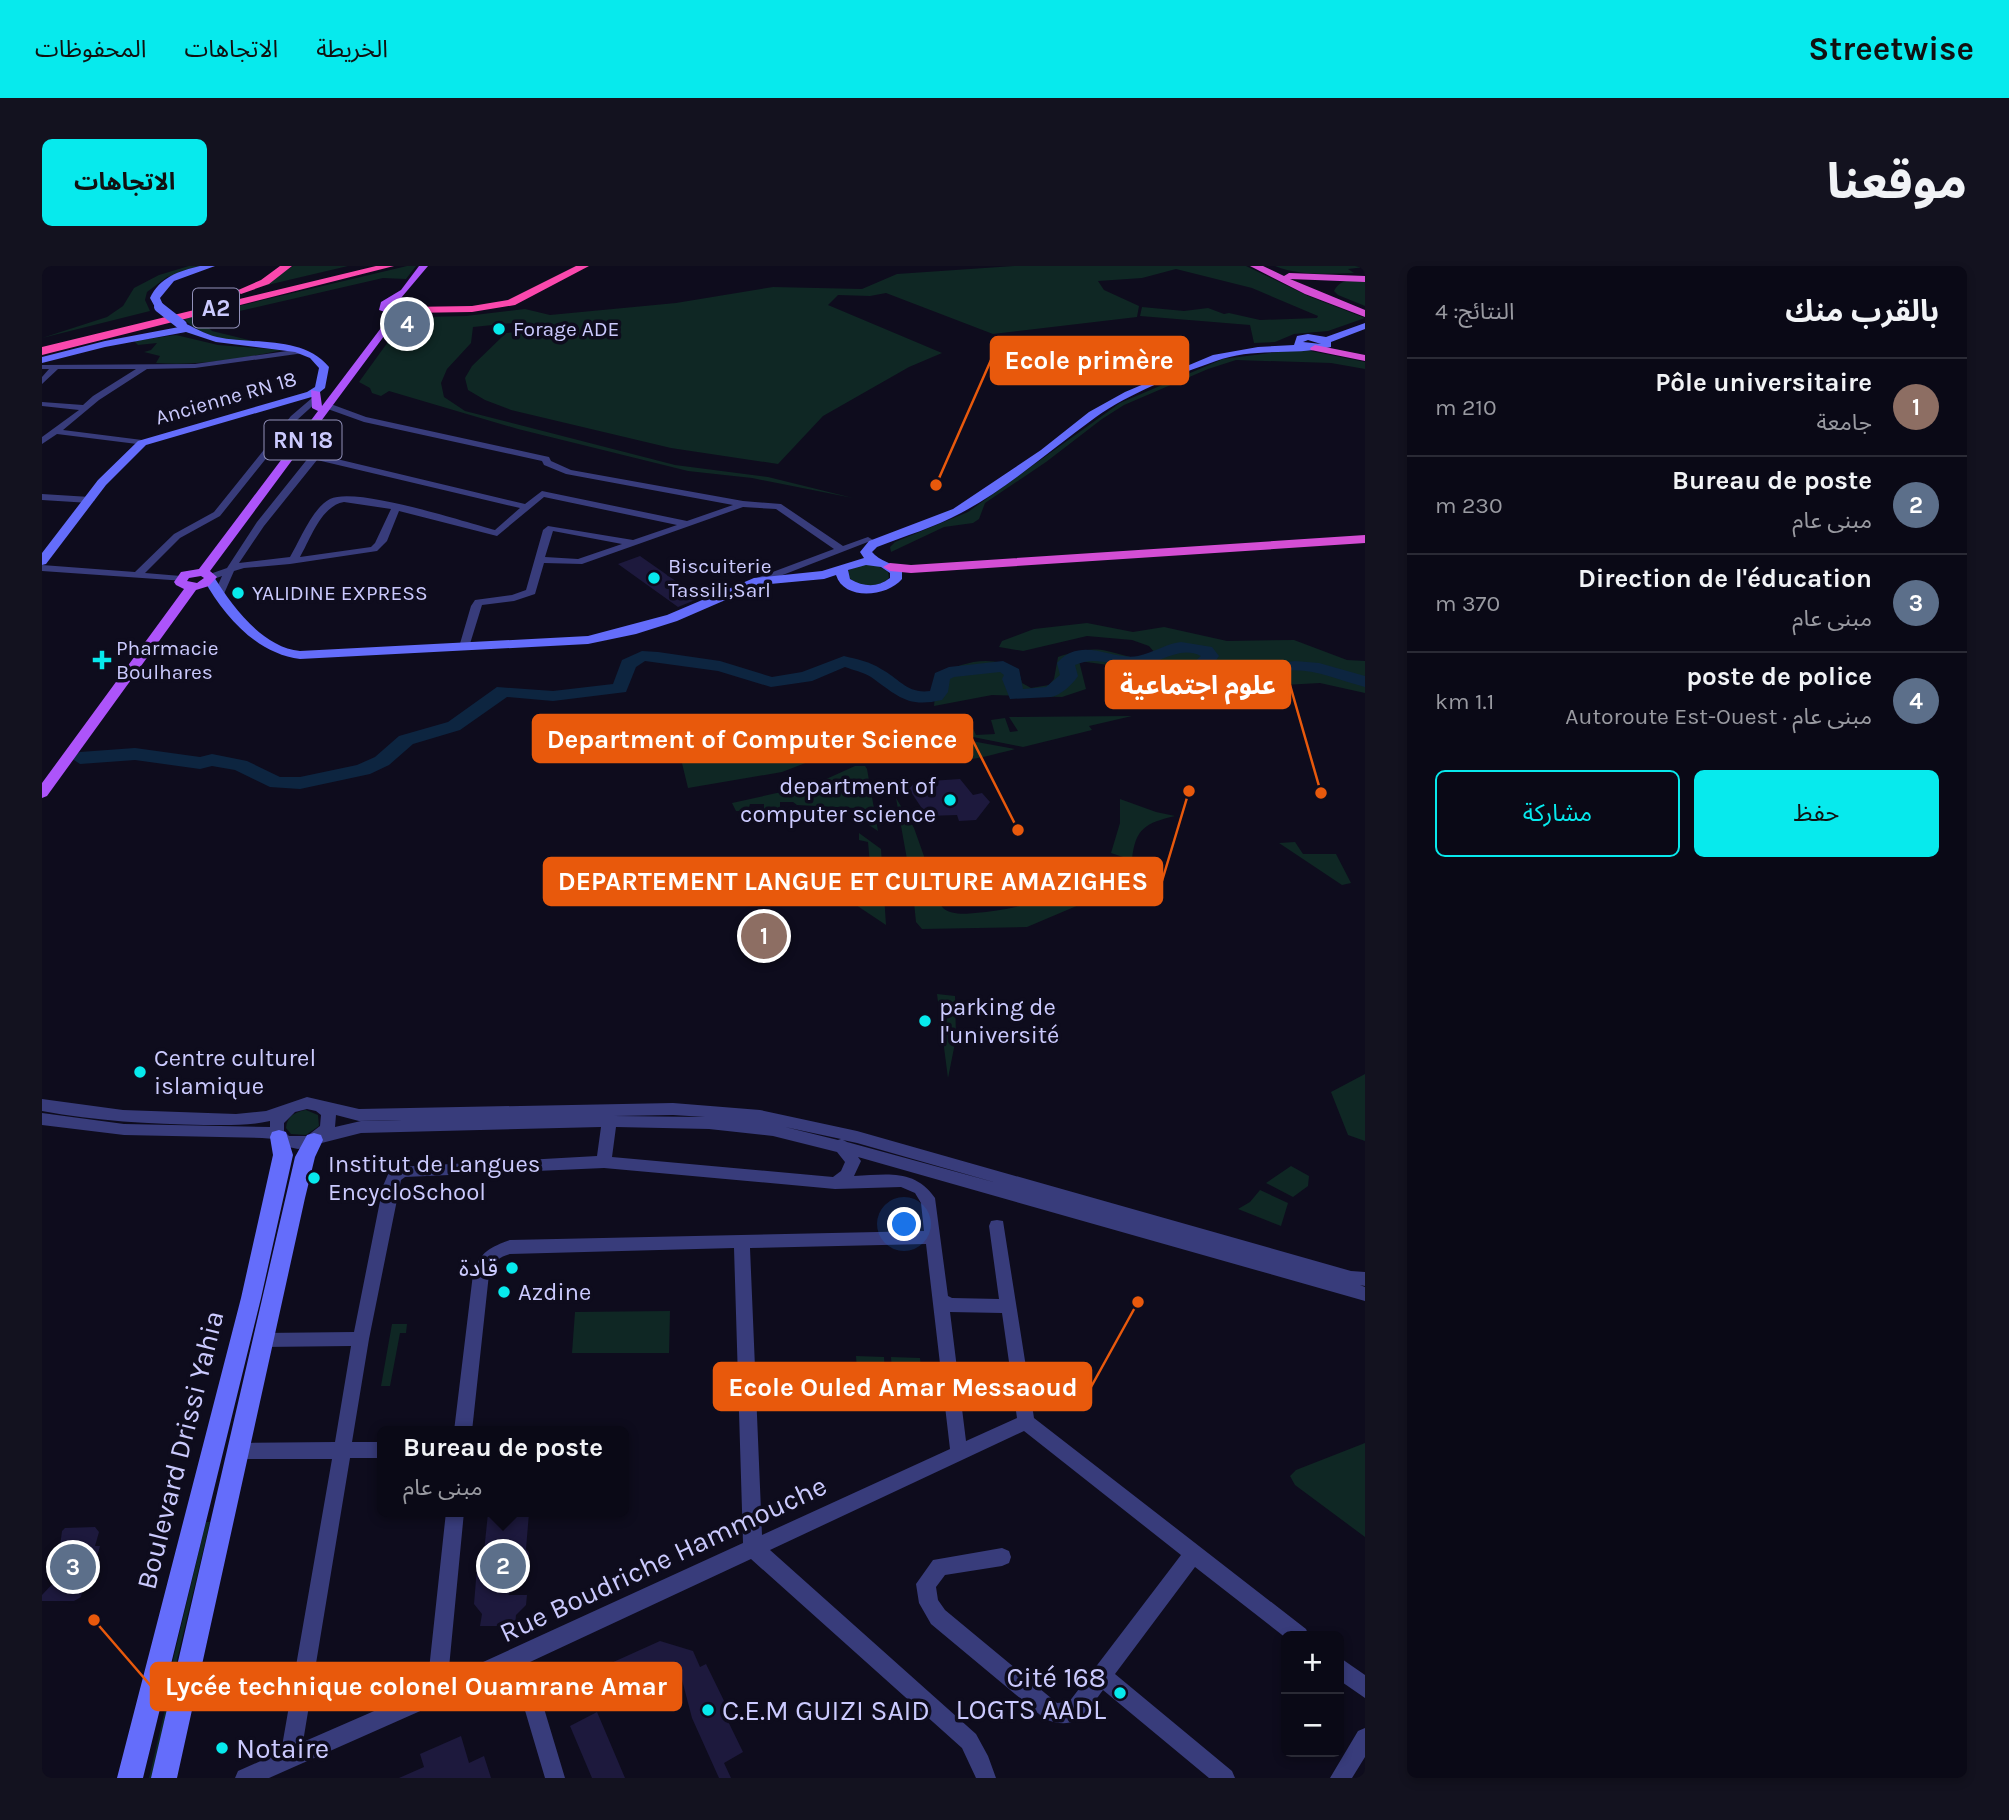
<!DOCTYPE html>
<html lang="ar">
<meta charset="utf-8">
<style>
:root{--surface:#0a0916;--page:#13121f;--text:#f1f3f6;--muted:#999aa1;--line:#2a2a35;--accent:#07eaed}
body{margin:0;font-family:Karla,"Noto Sans Arabic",sans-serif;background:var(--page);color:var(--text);direction:rtl}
.controls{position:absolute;right:21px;bottom:21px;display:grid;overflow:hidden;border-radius:10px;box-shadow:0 4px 10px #0003}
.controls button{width:63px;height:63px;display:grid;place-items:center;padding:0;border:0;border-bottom:2px solid var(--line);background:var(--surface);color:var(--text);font:35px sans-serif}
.you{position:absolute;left:863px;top:959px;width:24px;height:24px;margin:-18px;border:5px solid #fff;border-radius:50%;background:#1a73e8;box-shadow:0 0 0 10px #1a73e833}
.badge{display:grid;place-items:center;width:46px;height:46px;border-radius:50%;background:var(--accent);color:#fff;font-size:23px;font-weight:700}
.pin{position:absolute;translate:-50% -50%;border:4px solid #fff;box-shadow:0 2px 7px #0006}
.popup{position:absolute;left:335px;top:1160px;width:252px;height:91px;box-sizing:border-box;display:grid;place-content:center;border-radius:10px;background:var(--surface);filter:drop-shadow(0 2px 5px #0005);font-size:23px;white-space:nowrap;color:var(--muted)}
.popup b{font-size:26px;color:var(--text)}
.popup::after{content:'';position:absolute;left:50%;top:100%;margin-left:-14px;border:14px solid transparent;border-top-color:var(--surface)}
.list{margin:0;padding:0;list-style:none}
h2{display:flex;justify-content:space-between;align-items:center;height:91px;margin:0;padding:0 28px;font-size:30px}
h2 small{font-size:23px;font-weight:400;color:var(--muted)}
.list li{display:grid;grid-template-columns:46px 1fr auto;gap:21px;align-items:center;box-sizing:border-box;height:98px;padding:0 28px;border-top:2px solid var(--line)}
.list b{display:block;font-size:26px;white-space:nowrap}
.list p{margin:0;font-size:23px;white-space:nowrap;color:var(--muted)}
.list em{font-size:23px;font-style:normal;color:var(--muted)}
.actions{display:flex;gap:14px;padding:21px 28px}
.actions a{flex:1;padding:16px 0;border:2px solid var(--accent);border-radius:10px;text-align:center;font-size:24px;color:var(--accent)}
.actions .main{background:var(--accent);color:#111}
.map{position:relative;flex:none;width:1323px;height:1512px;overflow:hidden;direction:ltr;border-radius:10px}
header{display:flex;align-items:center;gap:42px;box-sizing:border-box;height:98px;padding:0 35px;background:var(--accent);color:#111}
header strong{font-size:33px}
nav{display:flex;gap:38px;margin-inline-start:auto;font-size:24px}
.intro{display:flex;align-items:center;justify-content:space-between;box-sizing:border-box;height:168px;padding:0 42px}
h1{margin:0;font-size:49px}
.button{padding:18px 32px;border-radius:10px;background:var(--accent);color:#111;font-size:24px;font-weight:700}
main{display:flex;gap:42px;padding:0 42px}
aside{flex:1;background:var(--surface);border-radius:10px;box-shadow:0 4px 10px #0003}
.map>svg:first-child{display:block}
</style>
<header>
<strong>Streetwise</strong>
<nav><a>الخريطة</a><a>الاتجاهات</a><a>المحفوظات</a></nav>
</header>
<div class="intro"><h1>موقعنا</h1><a class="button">الاتجاهات</a></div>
<main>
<aside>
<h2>بالقرب منك<small>النتائج: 4</small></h2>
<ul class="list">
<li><span class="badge" style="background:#8d6e63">1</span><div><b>Pôle universitaire</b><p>جامعة</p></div><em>210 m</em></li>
<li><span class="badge" style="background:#5c6f8a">2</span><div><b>Bureau de poste</b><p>مبنى عام</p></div><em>230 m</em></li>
<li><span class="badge" style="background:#5c6f8a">3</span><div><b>Direction de l'éducation</b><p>مبنى عام</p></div><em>370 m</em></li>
<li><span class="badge" style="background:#5c6f8a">4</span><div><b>poste de police</b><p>مبنى عام · Autoroute Est-Ouest</p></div><em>1.1 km</em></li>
</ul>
<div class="actions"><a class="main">حفظ</a><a>مشاركة</a></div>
</aside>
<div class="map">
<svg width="1323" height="1512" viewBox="0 0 1323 1512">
<rect width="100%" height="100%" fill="#0e0c1d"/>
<path fill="#0f2724" d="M 147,0 L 161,0 L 125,11 L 105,26 L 103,34 L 108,45 L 0,72 L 65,51 L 81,40 L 92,22 L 117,9 Z
M 251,0 L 306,0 L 221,20 Z
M 365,0 L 374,0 L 364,13 L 341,12 L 159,54 L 170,65 L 215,76 L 257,82 C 220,77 170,81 142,53 Z
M 972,0 L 1204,0 L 1266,30 L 1323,52 L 1286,65 L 1252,68 L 1233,76 L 1212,77 L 1208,59 L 1098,50 L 1100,41 L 1142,45 L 1166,42 L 1182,48 L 1187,47 L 1218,54 L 1275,52 L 1276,50 L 1210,22 L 1134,3 L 1100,12 L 1056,15 L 1062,24 L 1097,40 L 1095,51 L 951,68 L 844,27 L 828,30 L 796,29 L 786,39 L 900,87 L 867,101 L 781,150 L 736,198 L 629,182 L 469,144 L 443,134 L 426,124 L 423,112 L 430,100 L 464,67 L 475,66 L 471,57 L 431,61 L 429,77 L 405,103 L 399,117 L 402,131 L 423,145 L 633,199 L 726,211 L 811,232 L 710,212 L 646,205 L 476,163 L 347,125 L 339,130 L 330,127 L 328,122 L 317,116 L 356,62 L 367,62 L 375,53 L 382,51 L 424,50 L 483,43 L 508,49 L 634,37 L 731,21 L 820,23 L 855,8 Z
M 1233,0 L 1323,0 L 1323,1 L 1306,3 L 1312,7 C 1286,8 1258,10 1233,0 Z
M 1323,14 L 1323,40 L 1296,29 L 1292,25 C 1298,12 1311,14 1323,14 Z
M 134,69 L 176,79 L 240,84 C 199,93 156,100 114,97 L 118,90 L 102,86 L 109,84 L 115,77 L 96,79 L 92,75 Z
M 1259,83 L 1323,96 L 1323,103 L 1289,97 L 1194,94 L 1166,103 L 1082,139 L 1060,153 L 1004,196 L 943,237 L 937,253 L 931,257 L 902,261 L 849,286 L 848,281 L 853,276 L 926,246 L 1078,137 L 1181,93 Z
M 822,298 L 836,300 L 846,306 L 847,312 C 836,323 813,323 805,308 L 807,304 Z
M 1045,357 L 1091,366 L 1122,361 L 1185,375 L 1252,374 L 1305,394 L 1323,395 L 1323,427 L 1278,417 L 1154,424 L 1138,420 L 1125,407 L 1037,395 L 1044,423 L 1020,431 L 950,429 L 892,440 L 895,409 C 923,396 950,387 977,406 L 980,417 L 989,422 L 1007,419 L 1012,413 L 1016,391 C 1031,386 1048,381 1065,385 C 1080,388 1092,394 1108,393 L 1113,387 L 1107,380 L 1090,374 L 1045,370 L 981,385 L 957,381 L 960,375 L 992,363 Z
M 1090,450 L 1047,460 L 1050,464 L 981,481 L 926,470 L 909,462 L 929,458 L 934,469 L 953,468 L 949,454 L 963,452 L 968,466 L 976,465 L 967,451 Z
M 902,463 L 924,474 L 973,483 C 946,490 876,510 856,485 L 869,475 Z
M 774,483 L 779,491 L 740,506 L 646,522 L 639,493 Z
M 813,500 L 823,500 L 825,503 L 836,565 L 815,551 L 813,542 L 755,539 L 751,536 L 738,536 L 738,545 L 722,545 L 722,538 L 708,538 L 706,545 L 694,545 L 690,537 L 771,519 Z
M 854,532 L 872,562 L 889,610 L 868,610 Z
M 1078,533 L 1114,546 L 1133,550 C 1104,557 1093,562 1090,594 L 1069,587 L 1078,557 Z
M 817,567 L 839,583 L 844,659 L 808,635 L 814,627 L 821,629 L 829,610 L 826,576 L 817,574 Z
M 1253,576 L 1261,588 L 1294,588 L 1309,617 L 1300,619 L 1237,577 Z
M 1063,595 L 1082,603 L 1051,633 L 985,661 L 880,663 L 874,656 L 870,617 L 891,616 C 894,623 896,636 901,642 C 908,649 924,648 933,647 C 982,643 1027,629 1063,595 Z
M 895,728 L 913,730 L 914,772 L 906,812 Z
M 1323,808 L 1323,875 L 1306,869 L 1289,826 Z
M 264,844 L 276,849 L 277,860 L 264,869 L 249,868 L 244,862 C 245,850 253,846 264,844 Z
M 1249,900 L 1267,910 L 1266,920 L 1251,931 L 1224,917 Z
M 1218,924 L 1246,937 L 1239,960 L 1196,943 L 1208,936 Z
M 628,1045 L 627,1087 L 530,1087 L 533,1046 Z
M 350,1058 L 365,1058 L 364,1067 L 358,1067 L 348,1120 L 339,1120 Z
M 814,1090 L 842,1091 L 844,1121 L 814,1120 L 813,1113 L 809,1113 L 808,1104 L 815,1104 Z
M 849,1091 L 878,1092 L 881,1122 L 851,1121 Z
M 1323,1177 L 1323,1271 L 1253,1219 L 1248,1210 L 1254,1204 Z
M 164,1256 L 168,1256 L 134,1398 L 135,1414 L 112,1512 L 107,1512 L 130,1414 L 130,1398 Z"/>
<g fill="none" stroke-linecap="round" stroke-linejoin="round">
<path fill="#0d2540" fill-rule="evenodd" d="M 1139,376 L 1170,381 L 1177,390 L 1168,403 L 1152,413 L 1156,416 L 1195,414 L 1222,399 L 1253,395 L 1277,397 L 1323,410 L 1323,421 C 1294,414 1264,398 1233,407 C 1226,409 1221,415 1215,418 C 1196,428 1172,427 1151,426 L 1145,425 L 1132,413 L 1159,390 C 1136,379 1119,398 1097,400 C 1074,403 1056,388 1033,399 L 1036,410 C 1030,419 1019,429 1009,431 L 968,433 L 960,413 L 962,409 L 958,406 L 912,411 L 908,413 L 906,426 L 900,434 C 865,442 856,430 829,411 C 821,406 811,404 803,401 L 770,415 L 729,421 L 676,405 L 603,395 L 594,401 L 584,426 L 511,435 L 465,431 L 418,464 L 371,478 L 347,499 L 328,508 L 258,523 L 228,521 L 193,504 L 170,500 L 158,503 L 93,494 L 38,498 L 29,492 L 38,486 L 93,482 L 158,491 L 170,488 L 205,495 L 238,511 L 258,511 L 315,499 L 333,491 L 357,470 L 406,456 L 455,421 L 511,425 L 571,418 L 580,394 L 600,385 L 616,386 L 678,395 L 730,411 L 760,406 L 802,390 C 814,393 829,396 839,403 C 858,413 865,428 888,425 L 893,407 L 907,401 L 961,395 L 977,403 L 981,423 L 1004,421 L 1018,409 L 1015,397 C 1040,369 1070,395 1096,390 C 1111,387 1123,378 1139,376 Z"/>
</g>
<path fill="#1d193d" d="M 598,290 L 658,332 L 636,341 L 576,298 Z
M 918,513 L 931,529 L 940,527 L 948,536 L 934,554 L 917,555 L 915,549 L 885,550 L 867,523 L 873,516 Z
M 473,1246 L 487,1247 L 484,1283 L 487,1287 L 486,1312 L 466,1329 L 485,1329 L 484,1339 L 474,1349 L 473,1360 L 438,1360 L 440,1348 L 432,1338 L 433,1326 L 436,1289 L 442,1286 L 446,1247 Z
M 53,1261 L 57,1266 L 53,1280 L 58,1280 L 49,1314 L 31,1314 L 40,1326 L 39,1331 L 32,1335 L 0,1335 L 0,1329 L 17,1311 L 6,1311 L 13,1288 L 17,1288 L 20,1265 L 23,1262 Z
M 618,1375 L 651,1385 L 658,1401 L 664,1398 L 686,1443 L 681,1445 L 701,1486 L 682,1497 L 689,1512 L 677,1512 L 650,1452 L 639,1410 L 625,1405 L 550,1440 L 542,1420 L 550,1417 L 547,1407 Z
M 555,1446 L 583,1512 L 550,1512 L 528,1460 Z
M 419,1470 L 427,1497 L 442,1490 L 449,1512 L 357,1512 L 382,1501 L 378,1488 Z"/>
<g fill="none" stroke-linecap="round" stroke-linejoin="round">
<path fill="#383c7b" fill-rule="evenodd" d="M 259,83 L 263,85 L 262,87 L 153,102 L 105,103 L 57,134 L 21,164 L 100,174 L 104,177 L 103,179 L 15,168 L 0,178 L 0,171 L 37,144 L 0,140 L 0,136 L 41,139 L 51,130 L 94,103 L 16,103 L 0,118 L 0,111 L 7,103 L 0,103 L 0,99 L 153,98 Z
M 270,132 L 277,134 L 255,154 L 178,250 L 138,272 L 103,307 L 139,310 L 144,313 L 143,315 L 0,305 L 0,299 L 93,306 L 132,268 L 172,246 L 249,150 Z
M 286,137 L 324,151 L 507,191 L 509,195 L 529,204 L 701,235 L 739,238 L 801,280 L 826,271 L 831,274 L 720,317 L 712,317 L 712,313 L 792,283 L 734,243 L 701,241 L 540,298 L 502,297 L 493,328 L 472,335 L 440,339 L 427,381 L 422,384 L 417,381 L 429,340 L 433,334 L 470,329 L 484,324 L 501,264 L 506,260 L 591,274 L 635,259 L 502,231 L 455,270 L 357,245 L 345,275 L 335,285 L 248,298 L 202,302 L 192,305 L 181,330 L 173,330 L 172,328 L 180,310 L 169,314 L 164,311 L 165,309 L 185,302 L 215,256 L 267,191 L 274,188 L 483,238 L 500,225 L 645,255 L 691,239 L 524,208 L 502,199 L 500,195 L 322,156 L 283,142 L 282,140 ZM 275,194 L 478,242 L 453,264 C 422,256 314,220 288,233 C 271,241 257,276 248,291 L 197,297 L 222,260 ZM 302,236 L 349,243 L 333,277 L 329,281 L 258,291 C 269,272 279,240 302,236 ZM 511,265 L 580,278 L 536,293 L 503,291 Z
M 0,228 L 48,231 L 53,234 L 48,237 L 0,234 Z
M 265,831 L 317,843 L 631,837 L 718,844 L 815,865 L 1309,1005 L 1323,1006 L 1323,1020 L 1318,1019 L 1323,1021 L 1323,1035 L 816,891 L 819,895 L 812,910 C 844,909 872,902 893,932 L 906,1030 L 910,1032 L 957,1033 L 947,960 L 949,955 L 955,954 L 961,955 L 992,1152 L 1264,1363 L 1267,1370 L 1244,1370 L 1244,1372 L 1153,1301 L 1073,1408 L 1190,1505 L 1193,1512 L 1167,1512 L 1061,1424 C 1044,1447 1035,1466 1003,1453 L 889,1358 L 877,1337 L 874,1318 L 891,1294 L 960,1282 L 967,1285 L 969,1291 L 967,1297 L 960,1300 L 903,1309 L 894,1321 L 896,1334 L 903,1344 L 1015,1437 L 1027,1436 L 1139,1289 L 982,1165 L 728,1284 L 934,1468 L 946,1490 L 954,1512 L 934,1512 L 920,1482 L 709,1293 L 488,1396 L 523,1512 L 503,1512 L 471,1404 L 227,1512 L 193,1512 L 196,1505 L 239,1486 L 290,1193 L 196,1193 L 190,1191 L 187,1185 L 190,1179 L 196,1177 L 293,1176 L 309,1080 L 221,1081 L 215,1079 L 213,1074 L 215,1069 L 221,1067 L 312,1066 L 341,920 L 347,906 L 355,901 L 555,890 L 559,861 L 319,867 L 256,883 L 237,879 L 232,873 L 220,872 L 82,869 L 0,859 L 0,847 L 82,858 L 228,861 L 228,855 C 206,860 184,859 162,859 C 108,858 54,855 0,845 L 0,833 L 81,844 L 194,848 L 224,845 ZM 265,843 L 274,845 L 279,849 L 278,860 L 265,870 L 247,870 L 242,865 L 242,857 L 253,846 ZM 294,849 L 317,855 L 402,853 L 319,855 L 293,861 ZM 631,849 L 663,851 L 572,850 ZM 574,861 L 667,863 L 731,870 L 795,886 L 803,896 L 799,905 L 791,911 L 570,891 ZM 743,861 L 799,873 L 796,874 ZM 801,874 L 815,877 L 955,917 L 805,876 ZM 562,902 L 793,923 L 859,921 L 873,927 L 879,937 L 882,965 L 468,974 C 448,981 437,987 431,1008 L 412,1165 L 430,1165 L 447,1008 C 450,996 457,991 468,988 L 692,982 L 701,1277 L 406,1412 L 422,1246 L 404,1246 L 385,1422 L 261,1476 L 308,1192 L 340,1192 L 340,1176 L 310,1176 L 327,1073 L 359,914 L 363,911 ZM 884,978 L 908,1183 L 720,1269 L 708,982 ZM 908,1046 L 960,1047 L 975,1152 L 924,1175 Z
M 1297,1391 L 1323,1409 L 1323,1432 L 1297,1414 Z
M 1323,1462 L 1323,1491 L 1310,1512 L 1288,1512 L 1316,1465 Z"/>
<path fill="#646dfb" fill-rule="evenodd" d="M 158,0 L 173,0 L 132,15 L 118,32 L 122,41 L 114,43 L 108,32 C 118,11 137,5 158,0 Z
M 140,56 C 152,61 162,68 175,71 C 212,79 260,69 287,101 L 283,122 L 273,130 L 104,179 L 64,219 L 4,298 L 0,299 L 0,287 L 56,214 L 96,175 L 265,126 L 273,121 L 277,102 L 268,92 L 253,86 L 174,76 L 144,66 L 63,81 L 0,97 L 0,91 L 63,75 L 137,61 L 135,59 Z
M 1323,57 L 1323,63 L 1289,76 L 1289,81 C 1253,90 1211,81 1174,95 C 1134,109 1088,127 1054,151 C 1009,183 968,221 919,247 C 893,261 863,270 835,281 L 830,286 C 837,295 852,297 860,306 L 860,313 C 845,331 802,335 794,309 L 782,313 L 718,319 L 635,355 L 594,368 L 546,378 L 258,393 C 215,388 182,350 162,314 L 168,310 L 172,311 C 191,341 220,381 258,385 L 546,370 L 625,349 L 712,312 L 780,305 L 822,292 L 818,286 L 827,275 L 911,243 L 999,184 L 1047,146 L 1083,126 L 1171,89 L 1216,81 L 1252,79 L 1255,70 L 1266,68 L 1284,71 ZM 1266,74 L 1279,78 L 1261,76 ZM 824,299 L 839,301 L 848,307 L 848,312 C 835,322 822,321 808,313 L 806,304 Z
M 237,864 L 244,866 L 251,889 L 219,1032 L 101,1512 L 75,1512 L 199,1032 L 231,889 L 228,871 L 230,866 Z
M 272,867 L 279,869 L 281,874 L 273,891 L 263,932 L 135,1512 L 109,1512 L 253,891 L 265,869 Z"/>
<path fill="#ad54fa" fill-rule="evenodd" d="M 377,0 L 386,0 L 359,32 L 367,33 L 374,38 L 374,42 L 348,62 L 168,305 L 175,311 L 167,320 L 154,324 L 5,530 L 0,532 L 0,517 L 142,323 L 134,319 L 132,316 L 139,306 L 157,303 L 276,145 L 270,142 L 269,124 L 278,126 L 280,140 L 342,58 L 352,49 L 337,44 L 339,36 L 359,24 ZM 352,38 L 365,40 L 356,43 L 345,41 ZM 159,310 L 162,312 L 155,317 L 145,315 L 147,312 Z"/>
<path fill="#d44ed4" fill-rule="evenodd" d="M 1208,0 L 1221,0 L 1242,10 L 1247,7 L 1323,10 L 1323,16 L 1248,13 L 1323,44 L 1323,51 L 1263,28 Z
M 1273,79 L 1323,89 L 1323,95 L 1269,84 L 1268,82 Z
M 1323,269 L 1323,277 L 869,307 L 848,305 L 841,301 L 848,297 L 869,299 Z"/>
<path fill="#fa48ad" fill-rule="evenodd" d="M 238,0 L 250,0 L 227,18 L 199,28 L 194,25 L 219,14 Z
M 334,0 L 352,0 L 0,89 L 0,81 Z
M 534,0 L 547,0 L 473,39 L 430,46 L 365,47 L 359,44 L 365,41 L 430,40 L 466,34 Z"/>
<path stroke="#646dfb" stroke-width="10" d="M 117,41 L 140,59"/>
</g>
<g fill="#07eaed" stroke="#0e0c1d" stroke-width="2.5">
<circle cx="457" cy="63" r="7"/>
<circle cx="612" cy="312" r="7"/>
<circle cx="196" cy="327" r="7"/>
<path d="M56.5 383.5h7v7h7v7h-7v7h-7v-7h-7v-7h7z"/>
<circle cx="908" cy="534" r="7"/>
<circle cx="883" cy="755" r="7"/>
<circle cx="98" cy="806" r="7"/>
<circle cx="272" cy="912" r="7"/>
<circle cx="470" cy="1002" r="7"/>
<circle cx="462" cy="1026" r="7"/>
<circle cx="1078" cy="1427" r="7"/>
<circle cx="666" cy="1444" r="7"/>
<circle cx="180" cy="1482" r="7"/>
</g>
<g text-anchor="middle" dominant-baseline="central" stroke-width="7" stroke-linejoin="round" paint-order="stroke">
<g font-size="21" fill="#cbcafe" stroke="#0e0c1d" text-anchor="start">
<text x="471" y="63">Forage ADE</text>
<text x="626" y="300">Biscuiterie<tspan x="626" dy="24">Tassili,Sarl</tspan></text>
<text x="210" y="327">YALIDINE EXPRESS</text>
<text x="74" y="382">Pharmacie<tspan x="74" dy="24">Boulhares</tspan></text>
</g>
<g font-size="21" fill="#cbcafe" stroke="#0e0c1d">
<text transform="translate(184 132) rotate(-16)">Ancienne RN 18</text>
</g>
<g fill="#0e0c1d" stroke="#9291ba" stroke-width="2">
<rect x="151" y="22.5" width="46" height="39" rx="5"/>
<rect x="222.5" y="154.5" width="77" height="39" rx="5"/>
</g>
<g font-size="23" font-weight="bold" fill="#cbcafe">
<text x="174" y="42">A2</text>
<text x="261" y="174">RN 18</text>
</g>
<g font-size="24" fill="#cbcafe" stroke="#0e0c1d" text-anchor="start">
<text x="894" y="520" text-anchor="end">department of<tspan x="894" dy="28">computer science</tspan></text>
<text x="897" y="741">parking de<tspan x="897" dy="28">l'université</tspan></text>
<text x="112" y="792">Centre culturel<tspan x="112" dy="28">islamique</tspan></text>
<text x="286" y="898">Institut de Langues<tspan x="286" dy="28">EncycloSchool</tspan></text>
<text x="456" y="1002" text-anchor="end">قادة</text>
<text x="476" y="1026">Azdine</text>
</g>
<g font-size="28" fill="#cbcafe" stroke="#0e0c1d">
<text transform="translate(138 1184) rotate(-76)">Boulevard Drissi Yahia</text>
<text transform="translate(621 1293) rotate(-25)">Rue Boudriche Hammouche</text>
</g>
<g font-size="28" fill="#cbcafe" stroke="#0e0c1d" text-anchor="start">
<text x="1064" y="1411" text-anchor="end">Cité 168<tspan x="1064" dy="32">LOGTS AADL</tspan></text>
<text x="680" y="1444">C.E.M GUIZI SAID</text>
<text x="194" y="1482">Notaire</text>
</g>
</g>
<path fill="none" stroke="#e8590c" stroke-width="2.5" d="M894 219L949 94M1279 527L1248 419M976 564L930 473M1147 525L1120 615M1096 1036L1049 1121M52 1354L109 1420"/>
<g fill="#e8590c" stroke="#0e0c1d" stroke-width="2.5">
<circle cx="894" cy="219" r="7"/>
<circle cx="1279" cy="527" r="7"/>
<circle cx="976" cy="564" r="7"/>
<circle cx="1147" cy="525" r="7"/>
<circle cx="1096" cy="1036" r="7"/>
<circle cx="52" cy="1354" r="7"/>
</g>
<g fill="#e8590c" stroke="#e8590c" stroke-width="2.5">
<rect x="949" y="71" width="197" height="47" rx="7"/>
<rect x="1064" y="395" width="184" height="47" rx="7"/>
<rect x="491" y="449" width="439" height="47" rx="7"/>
<rect x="502" y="592" width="618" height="47" rx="7"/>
<rect x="672" y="1097" width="377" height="47" rx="7"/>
<rect x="109" y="1397" width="530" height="47" rx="7"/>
</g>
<g font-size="26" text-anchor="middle" font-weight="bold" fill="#fff">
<text x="1047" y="103">Ecole primère</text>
<text x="1156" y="428">علوم اجتماعية</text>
<text x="710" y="482">Department of Computer Science</text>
<text x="811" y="624">DEPARTEMENT LANGUE ET CULTURE AMAZIGHES</text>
<text x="861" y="1130">Ecole Ouled Amar Messaoud</text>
<text x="374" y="1429">Lycée technique colonel Ouamrane Amar</text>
</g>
</svg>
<div class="controls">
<button>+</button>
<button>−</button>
</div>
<div class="you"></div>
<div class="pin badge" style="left:722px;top:670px;background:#8d6e63">1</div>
<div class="pin badge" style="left:461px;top:1300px;background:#5c6f8a">2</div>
<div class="popup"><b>Bureau de poste</b>مبنى عام</div>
<div class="pin badge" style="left:31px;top:1301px;background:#5c6f8a">3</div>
<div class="pin badge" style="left:365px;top:58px;background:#5c6f8a">4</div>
</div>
</main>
